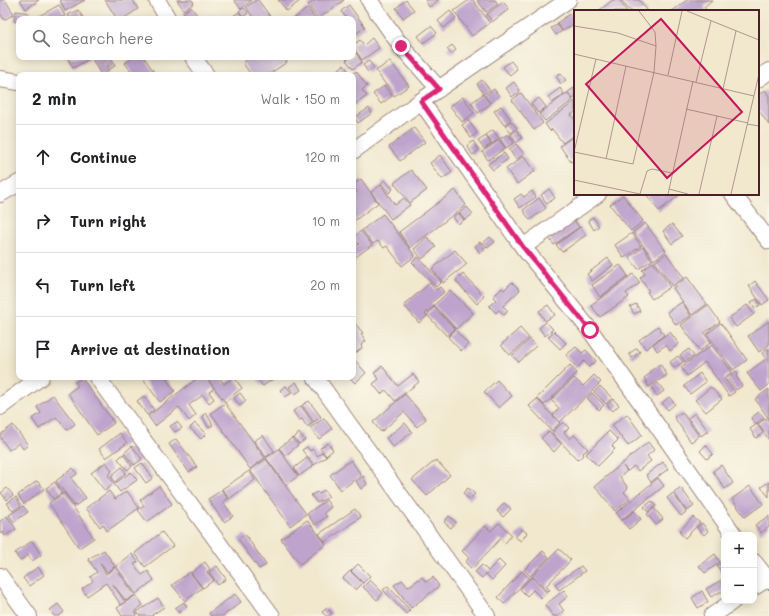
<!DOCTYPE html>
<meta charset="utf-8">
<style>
:root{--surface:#fff;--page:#f2f2f2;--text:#202124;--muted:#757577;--line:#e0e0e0}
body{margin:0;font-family:Mali,sans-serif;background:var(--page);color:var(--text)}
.controls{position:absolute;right:12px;bottom:12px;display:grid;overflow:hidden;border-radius:8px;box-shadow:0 2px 10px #0003}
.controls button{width:36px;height:36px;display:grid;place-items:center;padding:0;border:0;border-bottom:1px solid var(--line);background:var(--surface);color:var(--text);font:20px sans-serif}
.stop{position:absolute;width:12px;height:12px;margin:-9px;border:3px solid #db2777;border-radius:50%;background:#fff}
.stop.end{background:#db2777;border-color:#fff;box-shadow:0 1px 4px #0008}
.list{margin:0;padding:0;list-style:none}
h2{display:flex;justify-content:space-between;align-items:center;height:52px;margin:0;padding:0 16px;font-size:17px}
h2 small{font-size:13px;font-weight:400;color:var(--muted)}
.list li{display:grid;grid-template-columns:26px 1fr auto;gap:12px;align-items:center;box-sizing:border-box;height:64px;padding:0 16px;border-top:1px solid var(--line)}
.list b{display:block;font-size:15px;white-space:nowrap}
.list em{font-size:13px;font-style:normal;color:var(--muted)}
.icon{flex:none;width:22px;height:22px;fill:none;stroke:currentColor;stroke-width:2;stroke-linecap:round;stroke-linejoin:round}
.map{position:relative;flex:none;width:769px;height:616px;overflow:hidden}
.search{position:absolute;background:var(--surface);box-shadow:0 2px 10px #0003;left:16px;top:16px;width:340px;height:44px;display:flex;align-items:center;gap:10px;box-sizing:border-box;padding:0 14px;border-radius:8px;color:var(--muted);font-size:15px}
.panel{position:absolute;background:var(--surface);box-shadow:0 2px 10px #0003;left:16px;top:72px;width:340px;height:308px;border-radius:8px}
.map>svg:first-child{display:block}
</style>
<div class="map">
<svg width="769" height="616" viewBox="0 0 769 616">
<rect width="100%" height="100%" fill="#fbf7ec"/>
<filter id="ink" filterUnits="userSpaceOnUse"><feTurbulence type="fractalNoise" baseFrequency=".025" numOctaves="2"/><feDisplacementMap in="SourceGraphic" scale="8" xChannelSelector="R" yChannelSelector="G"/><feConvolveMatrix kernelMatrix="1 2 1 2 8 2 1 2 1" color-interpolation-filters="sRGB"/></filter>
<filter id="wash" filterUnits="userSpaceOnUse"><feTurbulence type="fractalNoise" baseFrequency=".012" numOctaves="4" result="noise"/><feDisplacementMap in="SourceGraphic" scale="16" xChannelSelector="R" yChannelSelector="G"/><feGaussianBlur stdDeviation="0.9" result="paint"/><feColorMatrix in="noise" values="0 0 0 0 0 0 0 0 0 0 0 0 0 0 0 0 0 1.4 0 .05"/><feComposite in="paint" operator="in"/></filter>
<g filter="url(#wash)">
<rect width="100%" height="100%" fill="#f1e8ce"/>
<g id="blocks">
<path fill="#bea4cd" d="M 0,0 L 5,0 L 14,14 L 4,20 L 0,13 Z
M 20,0 L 39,0 L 26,9 Z
M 60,0 L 85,0 L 65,11 Z
M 105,0 L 133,0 L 138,9 L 123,19 L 117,19 Z
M 177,0 L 192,0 L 194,3 L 184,10 Z
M 234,0 L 252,0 L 241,9 Z
M 256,0 L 258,0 L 272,19 L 254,19 L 246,7 Z
M 278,0 L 301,0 L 287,11 Z
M 316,0 L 344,0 L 318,19 L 308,5 Z
M 406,0 L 414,10 L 403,18 L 396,8 Z
M 425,0 L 439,0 L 429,7 Z
M 469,0 L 473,0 L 490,23 L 472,36 L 454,11 Z
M 477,0 L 495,0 L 498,4 L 486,12 Z
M 613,0 L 619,0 L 627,11 L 598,11 Z
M 621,0 L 639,0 L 648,11 L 630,11 Z
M 687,0 L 712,0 L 704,7 L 707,11 L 672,11 Z
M 503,2 L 509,9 L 492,22 L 487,14 Z
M 59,5 L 65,16 L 59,19 L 34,19 Z
M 349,5 L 365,27 L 354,35 L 353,19 L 347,19 L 341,11 Z
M 191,7 L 200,19 L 188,19 L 183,13 Z
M 244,8 L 248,13 L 243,17 L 239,11 Z
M 308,8 L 315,19 L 293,19 Z
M 78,10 L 84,19 L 70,19 L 68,15 Z
M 16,11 L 29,13 L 28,19 L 19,19 L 19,22 L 14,21 Z
M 450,11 L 456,18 L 444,28 L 438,21 Z
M 239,12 L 244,19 L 229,19 Z
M 571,13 L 575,19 L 575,23 L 563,31 L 557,23 Z
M 557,25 L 562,31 L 556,35 L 551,28 Z
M 431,26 L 437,33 L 423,43 L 418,36 Z
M 372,38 L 379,48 L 362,60 L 353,47 L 353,45 L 360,40 L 364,45 Z
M 452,45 L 456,50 L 451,54 L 447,49 Z
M 356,53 L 362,62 L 353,69 L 346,60 L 353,57 Z
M 67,57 L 88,57 L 89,59 L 73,68 Z
M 91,57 L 101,57 L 109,71 L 101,75 Z
M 104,57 L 111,57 L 115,66 L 110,69 Z
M 134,57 L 144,57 L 154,72 L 149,75 L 134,75 L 125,63 Z
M 251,57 L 284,57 L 287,62 L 268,75 L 251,75 L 243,63 Z
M 369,61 L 374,68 L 368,72 L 363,65 Z
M 390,61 L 409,86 L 394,96 L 376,71 Z
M 511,61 L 517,69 L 510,75 L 503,67 Z
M 344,65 L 351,75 L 356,71 L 367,86 L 362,90 L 367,96 L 353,106 L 353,75 L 331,75 Z
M 560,73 L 566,80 L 561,84 L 556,76 Z
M 482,80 L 490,90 L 484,94 L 477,84 Z
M 514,82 L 520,91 L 512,97 L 506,88 Z
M 384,86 L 392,96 L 381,104 L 373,94 Z
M 560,88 L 564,94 L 552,103 L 548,97 Z
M 574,88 L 575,98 L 573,99 L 568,92 Z
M 494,89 L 499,96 L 490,103 L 485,96 Z
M 765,90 L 769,96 L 769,125 L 758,109 L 758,95 Z
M 521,93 L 543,123 L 534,130 L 512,100 Z
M 567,93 L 573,100 L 545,121 L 539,114 Z
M 483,94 L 490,104 L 478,113 L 471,103 Z
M 463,97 L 474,113 L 462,122 L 450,106 Z
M 539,98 L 546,107 L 538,113 L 531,104 Z
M 575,101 L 575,112 L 571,115 L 575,120 L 575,134 L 563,143 L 552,129 L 550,131 L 545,124 Z
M 501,106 L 511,120 L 504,125 L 494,111 Z
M 369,108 L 372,113 L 358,123 L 354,118 Z
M 468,120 L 477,133 L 471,138 L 462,125 Z
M 511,121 L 517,128 L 511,133 L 505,126 Z
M 414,128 L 425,142 L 400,161 L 389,147 Z
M 493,130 L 499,139 L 492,144 L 486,135 Z
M 517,130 L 522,138 L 516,143 L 510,135 Z
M 508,134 L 514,143 L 506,148 L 500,139 Z
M 575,135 L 575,159 L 571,162 L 560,146 Z
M 486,136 L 491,144 L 484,149 L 478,141 Z
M 499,140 L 505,148 L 488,160 L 482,152 Z
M 473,141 L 479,150 L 473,155 L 467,146 Z
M 516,144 L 524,154 L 516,160 L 509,149 Z
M 504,153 L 508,159 L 493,170 L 488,164 Z
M 440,155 L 452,172 L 442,179 L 430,163 Z
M 524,156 L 535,171 L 517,184 L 506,169 Z
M 411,170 L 427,190 L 410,203 L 394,183 Z
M 361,179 L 378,203 L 354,221 L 353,195 L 357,192 L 353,185 Z
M 385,180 L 393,189 L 389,193 L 381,183 Z
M 381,185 L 395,205 L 404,198 L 410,205 L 391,219 L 371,192 Z
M 549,189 L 555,198 L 547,204 L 541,195 Z
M 455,190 L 466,205 L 410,248 L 399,232 Z
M 532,191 L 536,197 L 520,208 L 514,199 L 521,194 L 524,197 Z
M 646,194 L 661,194 L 662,196 L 664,194 L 681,194 L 659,211 Z
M 623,195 L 643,221 L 631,231 L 610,205 Z
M 539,198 L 546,208 L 530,220 L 523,210 Z
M 467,207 L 473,214 L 465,220 L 459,213 Z
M 458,213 L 464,220 L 458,224 L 453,217 Z
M 383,214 L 415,256 L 402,266 L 387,246 L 384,248 L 378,241 L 373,244 L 362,230 Z
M 593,217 L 599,226 L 594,230 L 588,220 Z
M 574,220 L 579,227 L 554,245 L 549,238 Z
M 645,223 L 666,251 L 654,260 L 633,232 Z
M 672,224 L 682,236 L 672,244 L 663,231 Z
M 580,227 L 586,235 L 562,252 L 556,245 Z
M 361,231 L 372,245 L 353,259 L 353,249 L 359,244 L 353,237 Z
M 632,233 L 641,246 L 624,258 L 615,245 Z
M 427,237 L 436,247 L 422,259 L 414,249 Z
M 490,237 L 495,242 L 487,248 L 483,243 Z
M 480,242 L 485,249 L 480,253 L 475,246 Z
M 643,247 L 652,260 L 638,269 L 629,257 Z
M 455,250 L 467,264 L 443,283 L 432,269 Z
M 666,253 L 684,278 L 672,286 L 655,262 Z
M 418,257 L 441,282 L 436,287 L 412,262 Z
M 608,258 L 613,265 L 592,281 L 587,274 Z
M 653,262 L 670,287 L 652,299 L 647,292 L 649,291 L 640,278 L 645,274 L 642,270 Z
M 620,265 L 628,276 L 600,297 L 592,285 Z
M 463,274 L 484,296 L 477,304 L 456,281 Z
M 633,274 L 640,283 L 626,293 L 629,297 L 600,317 L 591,305 Z
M 687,277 L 707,304 L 692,315 L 673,288 Z
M 755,281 L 769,300 L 762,305 L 749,286 Z
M 512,282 L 520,290 L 503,306 L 508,311 L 504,315 L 499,310 L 496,313 L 489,306 L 496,300 L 493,297 L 502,288 L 504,290 Z
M 430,283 L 436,290 L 440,287 L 444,292 L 431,303 L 434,306 L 425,314 L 427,316 L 419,323 L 404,305 Z
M 450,290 L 473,313 L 456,329 L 434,305 Z
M 757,299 L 760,305 L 755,308 L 751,302 Z
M 682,302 L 691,316 L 676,325 L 667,312 Z
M 636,304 L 640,311 L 634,314 L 630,307 Z
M 548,305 L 555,315 L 545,321 L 539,311 Z
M 708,305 L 720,322 L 704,333 L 711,342 L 700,351 L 681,325 Z
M 747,305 L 754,314 L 736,327 L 729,318 Z
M 434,307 L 455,329 L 447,336 L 427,315 Z
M 353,321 L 363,333 L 361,334 L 366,341 L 361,345 L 362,348 L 353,355 Z
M 769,321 L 769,345 L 759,352 L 748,336 Z
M 546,322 L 553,329 L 545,336 L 539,328 Z
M 721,323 L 747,360 L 733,370 L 707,334 Z
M 658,326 L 664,335 L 646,349 L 639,340 Z
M 520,328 L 529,338 L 510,355 L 501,345 Z
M 455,330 L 468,344 L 461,351 L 448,337 Z
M 554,331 L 566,343 L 560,349 L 548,337 Z
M 670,332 L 679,344 L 670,351 L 666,345 L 657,351 L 653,344 Z
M 530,339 L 536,346 L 519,362 L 512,356 Z
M 712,345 L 732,372 L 724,378 L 735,392 L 729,396 L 705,362 L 687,376 L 681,367 Z
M 576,347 L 582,353 L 586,350 L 596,361 L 589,367 L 584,361 L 577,368 L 566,355 Z
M 637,348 L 640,352 L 632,358 L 629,354 Z
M 689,349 L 694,356 L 685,362 L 680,355 Z
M 767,349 L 769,349 L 769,385 L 761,391 L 747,373 L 766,359 L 762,353 Z
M 678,356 L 683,362 L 674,368 L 670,362 Z
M 353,358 L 366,373 L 355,383 L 349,377 L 353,377 Z
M 660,364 L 667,375 L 649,387 L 644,378 L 651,373 L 649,372 Z
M 570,365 L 577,373 L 544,405 L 537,398 Z
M 382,366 L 398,386 L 413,374 L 419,382 L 395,401 L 386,390 L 381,394 L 373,384 L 379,379 L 374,373 Z
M 736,371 L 738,374 L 736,376 L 742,386 L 736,390 L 727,378 Z
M 700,373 L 706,382 L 690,394 L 684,386 Z
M 594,375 L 601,382 L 560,422 L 553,415 L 559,408 L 551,400 L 574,378 L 583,386 Z
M 144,377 L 165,377 L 175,391 L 160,402 L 142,378 Z
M 199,377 L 205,377 L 214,388 L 209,392 L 214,399 L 209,403 L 203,395 L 189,405 L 196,415 L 189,421 L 179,407 L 155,426 L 148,416 Z
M 206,377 L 223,377 L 220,379 L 224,384 L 234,377 L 242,388 L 225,402 Z
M 260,377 L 276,377 L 263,386 L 257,379 Z
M 82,378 L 114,423 L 97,435 L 68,393 L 78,386 L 75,382 Z
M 497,380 L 512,396 L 499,408 L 484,392 Z
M 296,382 L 301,390 L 295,394 L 289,387 Z
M 658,383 L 664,391 L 657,396 L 652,388 Z
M 286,386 L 292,393 L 285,397 L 280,390 Z
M 600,386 L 612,398 L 606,404 L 594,392 Z
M 711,387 L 722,399 L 706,412 L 695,400 Z
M 769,389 L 769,419 L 755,399 Z
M 240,393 L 246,401 L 240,406 L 234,398 Z
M 592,393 L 604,405 L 599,410 L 587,398 Z
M 405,394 L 426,419 L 417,427 L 404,412 L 381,432 L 373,422 Z
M 53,395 L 75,424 L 67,430 L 56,417 L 39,429 L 32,419 L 41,413 L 37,407 Z
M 144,396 L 154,410 L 147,415 L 137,401 Z
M 669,397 L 675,404 L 668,410 L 662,403 Z
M 537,399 L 560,423 L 552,431 L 529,406 Z
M 613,399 L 619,405 L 613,411 L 607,405 Z
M 309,401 L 321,417 L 314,422 L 302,405 Z
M 225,403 L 265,458 L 250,469 L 211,413 Z
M 301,406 L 313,423 L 307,427 L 302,419 L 299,420 L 293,411 Z
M 682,412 L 699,436 L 691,442 L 674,417 Z
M 759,412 L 764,418 L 755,424 L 751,418 Z
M 206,413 L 213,425 L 208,427 L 202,416 Z
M 695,413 L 708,431 L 701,436 L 688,418 Z
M 627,414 L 642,435 L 628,446 L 612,425 Z
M 324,418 L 332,429 L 319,439 L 310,428 Z
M 766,418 L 769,422 L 769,440 L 758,424 Z
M 177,422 L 182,428 L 175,432 L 170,426 Z
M 563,422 L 569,428 L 564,432 L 570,439 L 574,435 L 588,449 L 583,453 L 584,454 L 578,460 L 552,433 Z
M 195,423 L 206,434 L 201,439 L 190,428 Z
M 405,423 L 412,432 L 393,447 L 386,438 Z
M 757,424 L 763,433 L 756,438 L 750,429 Z
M 13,425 L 28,445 L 23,449 L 19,443 L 9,450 L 0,437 L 0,435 Z
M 549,431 L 561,444 L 554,452 L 541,438 Z
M 609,431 L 618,440 L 612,446 L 615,449 L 598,466 L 586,454 Z
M 120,433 L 127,443 L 106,458 L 99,449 Z
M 299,433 L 305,440 L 299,444 L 294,438 Z
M 263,435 L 274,451 L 266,457 L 254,441 Z
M 292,438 L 298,445 L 285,456 L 279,448 Z
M 176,439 L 197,467 L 189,472 L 169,444 Z
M 648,442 L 654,450 L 647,456 L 651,461 L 638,471 L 634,466 L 628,471 L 623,466 L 627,471 L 620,477 L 628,488 L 624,492 L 630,499 L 615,511 L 595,486 Z
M 328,443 L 333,450 L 326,456 L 320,448 Z
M 706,445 L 713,454 L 707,459 L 700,451 Z
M 132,446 L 142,459 L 134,465 L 124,453 Z
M 307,447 L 310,451 L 312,449 L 318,456 L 322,452 L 326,457 L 314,465 L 302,450 Z
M 279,449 L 298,476 L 286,485 L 266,458 Z
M 123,454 L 132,466 L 127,470 L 118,459 Z
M 307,458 L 313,466 L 299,476 L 294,468 Z
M 266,459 L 306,514 L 290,526 L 250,470 Z
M 351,460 L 361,475 L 341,490 L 330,475 Z
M 436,460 L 450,475 L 427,496 L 412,480 Z
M 106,462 L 112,471 L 108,475 L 114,483 L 105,491 L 91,473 Z
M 663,462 L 668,469 L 651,482 L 646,475 Z
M 142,463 L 153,478 L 146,483 L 135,468 Z
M 721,465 L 733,483 L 725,489 L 713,471 Z
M 122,467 L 126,473 L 115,482 L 111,476 Z
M 73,468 L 77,474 L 71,478 L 86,498 L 75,506 L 56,481 Z
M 249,471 L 255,480 L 229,499 L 222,489 Z
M 131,472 L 137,480 L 120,492 L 114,484 Z
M 363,476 L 367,484 L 361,489 L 356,481 Z
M 658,478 L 664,486 L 622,520 L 616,513 Z
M 37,481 L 44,489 L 24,504 L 18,495 Z
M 55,482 L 62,493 L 53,499 L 46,488 Z
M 769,482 L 769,497 L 761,487 Z
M 159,486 L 172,504 L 147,522 L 138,510 L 144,506 L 140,500 Z
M 750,486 L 763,504 L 745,517 L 732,499 Z
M 7,488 L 13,495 L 7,500 L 1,493 Z
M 468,488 L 475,494 L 469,500 L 463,493 Z
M 681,488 L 694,506 L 687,511 L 674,493 Z
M 222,490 L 228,499 L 223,502 L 233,516 L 224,522 L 208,499 Z
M 324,490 L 329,497 L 317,503 L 311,495 L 317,492 L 319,494 Z
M 109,491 L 115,499 L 127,491 L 139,508 L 107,531 L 103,524 L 100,527 L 86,508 Z
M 64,493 L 94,538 L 79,548 L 49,503 Z
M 673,493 L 686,512 L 681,516 L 667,498 Z
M 16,497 L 21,505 L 13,511 L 7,503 Z
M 326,500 L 331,507 L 324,513 L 327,516 L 315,525 L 307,514 Z
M 652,501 L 656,506 L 648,512 L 644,507 Z
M 504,503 L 511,509 L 503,517 L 497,511 Z
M 23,506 L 28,512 L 14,522 L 9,515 Z
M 654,508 L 663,519 L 656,525 L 647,514 Z
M 355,509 L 361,517 L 325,542 L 319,534 Z
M 634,511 L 641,519 L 629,529 L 622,521 Z
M 7,516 L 16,529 L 5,536 L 3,532 L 0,534 L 0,521 Z
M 449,516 L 456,522 L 451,528 L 444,522 Z
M 769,516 L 769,527 L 761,533 L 755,525 Z
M 693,517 L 700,523 L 685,538 L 679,532 Z
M 307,520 L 326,544 L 300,564 L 281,539 Z
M 499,523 L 512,535 L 505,543 L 500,539 L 472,569 L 465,562 L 469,558 L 462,551 L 485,526 L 491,531 Z
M 702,523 L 708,531 L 704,535 L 697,528 Z
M 522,529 L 527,533 L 521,541 L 515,537 Z
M 162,532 L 173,546 L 145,567 L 135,553 Z
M 245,534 L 266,565 L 259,569 L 238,539 Z
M 32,541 L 41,555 L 32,561 L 28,555 L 20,561 L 15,553 Z
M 559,549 L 571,560 L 546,586 L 550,590 L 548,591 L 532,576 Z
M 104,550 L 115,566 L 107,572 L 100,563 L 106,574 L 115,567 L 135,595 L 126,601 L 112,583 L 125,602 L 121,605 L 106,583 L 87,596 L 82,589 L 93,581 L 90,577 L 97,572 L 88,559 Z
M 543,551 L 549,557 L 530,576 L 524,570 Z
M 132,554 L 138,562 L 134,564 L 142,575 L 148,571 L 154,580 L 136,594 L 116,566 Z
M 715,554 L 720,562 L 705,573 L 699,566 Z
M 499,560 L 505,566 L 492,580 L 486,574 L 482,578 L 475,572 L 482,565 L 488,571 Z
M 724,561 L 724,576 L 717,566 Z
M 205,562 L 210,569 L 207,572 L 214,580 L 203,588 L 191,573 Z
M 358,564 L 370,576 L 363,583 L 351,571 Z
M 217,566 L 226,579 L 218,585 L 209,572 Z
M 581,566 L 585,571 L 559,590 L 555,584 Z
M 38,567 L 44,575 L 29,586 L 23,578 Z
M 350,571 L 363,583 L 356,590 L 343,578 Z
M 522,571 L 529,578 L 504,604 L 498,597 Z
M 190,572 L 202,588 L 185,601 L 172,585 Z
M 422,577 L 426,582 L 433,577 L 439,586 L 411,608 L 394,585 L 402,580 L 408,587 Z
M 532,577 L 547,593 L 541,598 L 533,590 L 527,596 L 520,589 Z
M 723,579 L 724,590 L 711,597 L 706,589 Z
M 370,580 L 383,593 L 377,600 L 363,587 Z
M 388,586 L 410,610 L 406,614 L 383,590 Z
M 564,590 L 568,596 L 559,604 L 564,611 L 558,616 L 553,616 L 545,605 Z
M 702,591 L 708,602 L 698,608 L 692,598 Z
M 235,594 L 241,602 L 223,616 L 211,616 L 209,613 Z
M 136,595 L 143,605 L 135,611 L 137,615 L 135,616 L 122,616 L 117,608 Z
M 158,598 L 164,607 L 152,615 L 153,616 L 140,616 L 137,612 Z
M 184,602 L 187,607 L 179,613 L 175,608 Z
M 58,604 L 64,612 L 59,616 L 54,616 L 50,610 Z
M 327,608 L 332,613 L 329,616 L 326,616 L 322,612 Z"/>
</g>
</g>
<g filter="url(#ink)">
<use href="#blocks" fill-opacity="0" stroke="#9e847c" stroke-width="1"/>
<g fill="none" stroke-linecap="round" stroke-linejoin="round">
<defs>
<path id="street" d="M 157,0 L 168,19
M 369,0 L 401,46 L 439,89
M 193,57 L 206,75
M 0,79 L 19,82
M 758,79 L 769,71
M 421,101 L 523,247 L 590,330 L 734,535
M 353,151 L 421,101 L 568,0
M 0,194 L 19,183
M 733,194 L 769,241
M 523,247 L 598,194
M 97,377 L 272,616
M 315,377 L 487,616
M 0,407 L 41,377
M 754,562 L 769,581
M 0,576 L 29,616
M 754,587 L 767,579
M 712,616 L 733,601"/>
</defs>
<use href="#street" stroke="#9e847c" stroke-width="18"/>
<use href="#street" stroke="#fff" stroke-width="16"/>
</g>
</g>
<g fill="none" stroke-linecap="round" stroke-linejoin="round" filter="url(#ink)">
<path stroke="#db2777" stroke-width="5" d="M 401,46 L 439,89 L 421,101 L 523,247 L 590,330"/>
</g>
<g transform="translate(574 10)">
<rect width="185" height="185" fill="#f1e8ce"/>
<path fill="none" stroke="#ae988d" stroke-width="1" d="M 65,1 L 81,22 L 82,36M 113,1 L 185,30M 0,16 L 44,23 L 82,36 L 80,62 L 59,154 L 0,142M 0,44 L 180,86M 94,65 L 108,1M 122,72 L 137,11M 149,79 L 162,21M 112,99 L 174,113M 173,114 L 185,116M 0,142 L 22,49M 32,149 L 52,56M 0,170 L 66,184M 95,179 L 114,184M 66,184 L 73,161 L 78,159 L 98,163M 94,184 L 119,71M 125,184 L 143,106M 157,184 L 185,64"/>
<path fill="#c2185b" fill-opacity="0.15" stroke="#c2185b" stroke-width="2" d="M 87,9 L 168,102 L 93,168 L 12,74 Z"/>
<rect width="185" height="185" fill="none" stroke="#4a1f2b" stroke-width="2"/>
</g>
</svg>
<div class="controls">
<button>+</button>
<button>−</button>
</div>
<div class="stop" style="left:590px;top:330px"></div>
<div class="stop end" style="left:401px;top:46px"></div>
<div class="search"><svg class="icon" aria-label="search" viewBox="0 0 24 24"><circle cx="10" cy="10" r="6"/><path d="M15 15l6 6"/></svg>Search here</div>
<section class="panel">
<h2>2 min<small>Walk · 150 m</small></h2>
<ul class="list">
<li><svg class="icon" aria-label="ahead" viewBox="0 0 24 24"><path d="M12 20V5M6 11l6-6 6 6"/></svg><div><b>Continue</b></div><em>120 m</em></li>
<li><svg class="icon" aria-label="right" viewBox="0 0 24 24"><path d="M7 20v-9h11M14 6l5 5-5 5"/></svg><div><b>Turn right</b></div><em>10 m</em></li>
<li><svg class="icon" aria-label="left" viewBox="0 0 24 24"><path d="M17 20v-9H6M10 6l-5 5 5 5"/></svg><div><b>Turn left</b></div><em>20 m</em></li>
<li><svg class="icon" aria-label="arrive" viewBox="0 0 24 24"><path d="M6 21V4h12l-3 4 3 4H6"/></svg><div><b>Arrive at destination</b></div></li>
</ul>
</section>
</div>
